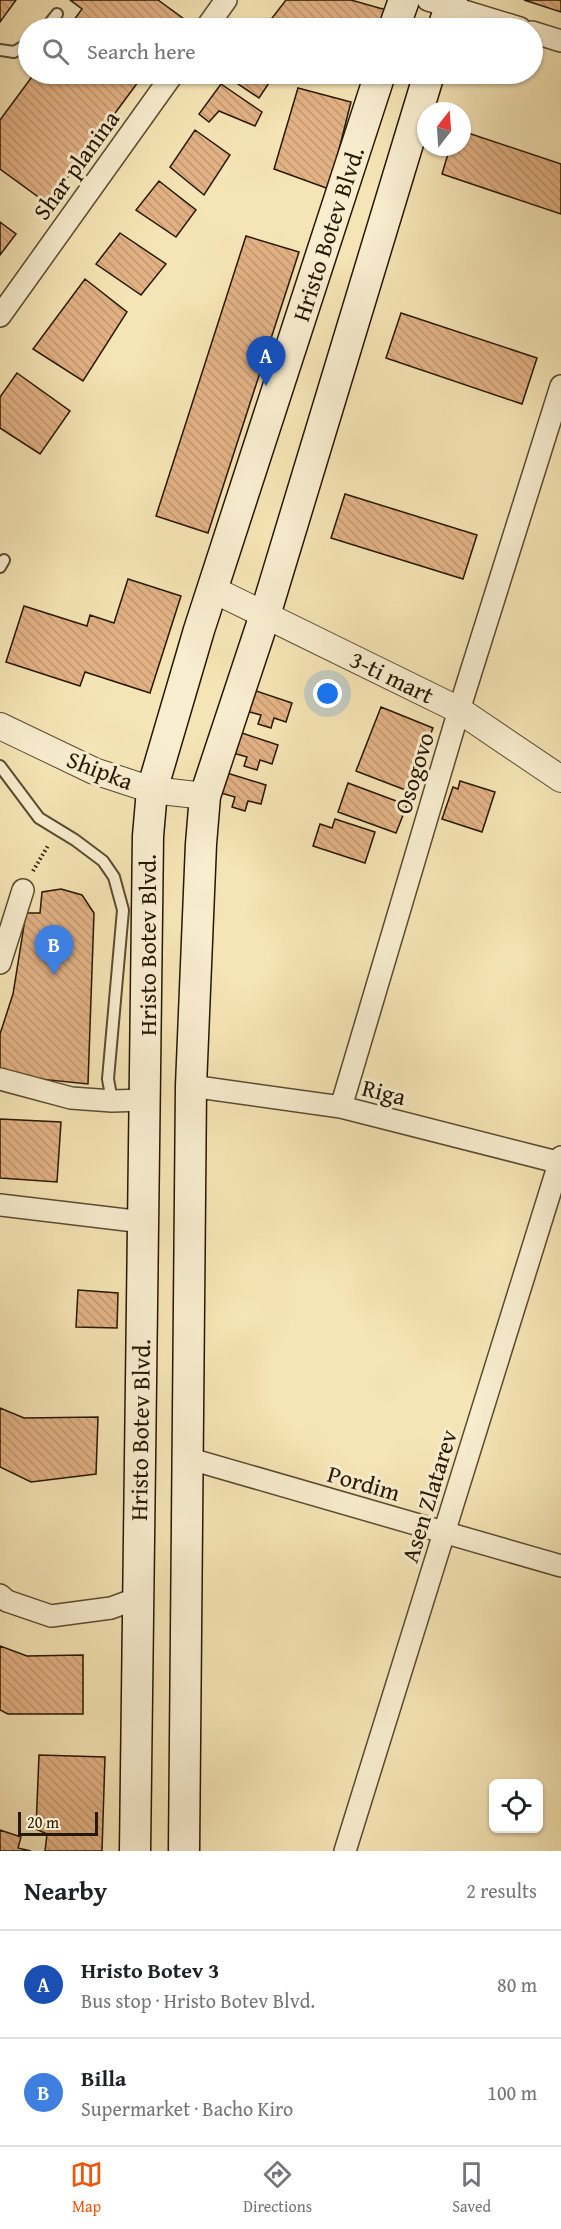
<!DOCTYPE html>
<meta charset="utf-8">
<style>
:root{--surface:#fff;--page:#f2f2f2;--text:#202124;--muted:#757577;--line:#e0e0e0;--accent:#ea580c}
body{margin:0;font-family:"Gentium Book Plus",serif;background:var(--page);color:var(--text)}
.controls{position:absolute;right:18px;bottom:18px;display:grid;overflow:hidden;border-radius:9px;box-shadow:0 2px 4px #0004}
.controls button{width:54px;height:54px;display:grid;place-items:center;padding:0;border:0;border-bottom:2px solid var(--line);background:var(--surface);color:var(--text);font:30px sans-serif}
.compass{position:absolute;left:417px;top:102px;width:54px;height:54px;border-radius:50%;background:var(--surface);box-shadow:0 2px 4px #0004;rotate:17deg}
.scale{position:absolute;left:18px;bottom:15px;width:80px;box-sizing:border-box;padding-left:6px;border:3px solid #271802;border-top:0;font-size:16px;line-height:21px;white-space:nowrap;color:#271802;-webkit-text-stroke:4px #f8edcf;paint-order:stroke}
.you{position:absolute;left:328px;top:694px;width:21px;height:21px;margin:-15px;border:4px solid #fff;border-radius:50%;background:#1a73e8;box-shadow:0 0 0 9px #1a73e833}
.badge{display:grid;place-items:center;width:39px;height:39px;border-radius:50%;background:var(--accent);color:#fff;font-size:20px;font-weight:700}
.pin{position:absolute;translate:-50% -50px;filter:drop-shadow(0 2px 3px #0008)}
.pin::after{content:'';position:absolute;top:32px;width:21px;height:18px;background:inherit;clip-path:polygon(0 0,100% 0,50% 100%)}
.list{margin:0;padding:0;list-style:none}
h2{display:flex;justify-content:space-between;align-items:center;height:78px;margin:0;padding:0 24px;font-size:26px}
h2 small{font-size:20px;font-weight:400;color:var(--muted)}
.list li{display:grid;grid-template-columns:39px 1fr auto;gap:18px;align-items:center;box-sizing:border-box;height:108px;padding:0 24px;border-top:2px solid var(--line)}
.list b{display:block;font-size:22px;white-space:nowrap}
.list p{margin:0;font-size:20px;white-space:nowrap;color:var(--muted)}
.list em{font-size:20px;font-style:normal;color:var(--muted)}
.icon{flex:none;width:33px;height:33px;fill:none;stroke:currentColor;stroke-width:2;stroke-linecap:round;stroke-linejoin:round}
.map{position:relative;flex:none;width:561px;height:1851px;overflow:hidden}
.search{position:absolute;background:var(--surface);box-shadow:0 2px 4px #0004;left:18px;right:18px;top:18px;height:66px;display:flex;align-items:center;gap:15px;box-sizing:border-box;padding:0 21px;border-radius:33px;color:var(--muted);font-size:22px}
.sheet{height:294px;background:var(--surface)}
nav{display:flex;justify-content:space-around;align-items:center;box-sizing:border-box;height:84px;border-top:2px solid var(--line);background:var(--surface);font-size:16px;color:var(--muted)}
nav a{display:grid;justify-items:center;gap:3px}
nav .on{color:var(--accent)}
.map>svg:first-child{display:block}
</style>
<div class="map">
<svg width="561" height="1851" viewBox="0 0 561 1851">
<defs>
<pattern id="building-back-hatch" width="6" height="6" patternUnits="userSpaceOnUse" patternTransform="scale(1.5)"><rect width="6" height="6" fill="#e2b285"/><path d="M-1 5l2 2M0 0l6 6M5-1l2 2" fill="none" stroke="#c29871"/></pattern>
</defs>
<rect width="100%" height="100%" fill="#f5e4b5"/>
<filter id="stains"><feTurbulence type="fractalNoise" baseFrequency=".00333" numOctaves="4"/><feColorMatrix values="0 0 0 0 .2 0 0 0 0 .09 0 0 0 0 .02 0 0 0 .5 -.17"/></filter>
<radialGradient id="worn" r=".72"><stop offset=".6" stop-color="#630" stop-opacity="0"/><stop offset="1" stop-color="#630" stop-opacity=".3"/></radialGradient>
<path fill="url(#building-back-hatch)" stroke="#271802" stroke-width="1.5" d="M 0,0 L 16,0 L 0,22 Z
M 70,0 L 158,0 L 184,19 L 178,28 L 68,28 L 82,9 Z
M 286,0 L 351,0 L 390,11 L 385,28 L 292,28 L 269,22 Z
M 524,0 L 561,0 L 561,12 Z
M 34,74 L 144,74 L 48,204 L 0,169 L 0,120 Z
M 228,74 L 275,74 L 259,98 L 226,76 Z
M 331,74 L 371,74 L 368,84 Z
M 221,84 L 262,112 L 255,126 L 219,111 L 209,122 L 199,114 Z
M 298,88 L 351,102 L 329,189 L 274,169 Z
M 195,130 L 230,155 L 204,195 L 170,167 Z
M 462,131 L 561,164 L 561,214 L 442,174 L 450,147 L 462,147 Z
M 159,181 L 196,210 L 176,237 L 136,210 Z
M 0,222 L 16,234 L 0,255 Z
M 120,233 L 166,264 L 141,295 L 96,264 Z
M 246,236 L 299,252 L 208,533 L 156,516 Z
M 85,279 L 127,312 L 83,381 L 33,349 Z
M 401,313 L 537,358 L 522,404 L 386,358 Z
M 17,373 L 70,411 L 40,454 L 0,428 L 0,397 Z
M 345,494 L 477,535 L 463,579 L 331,538 Z
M 128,579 L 181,596 L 150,693 L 85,672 L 80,686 L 6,662 L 24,606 L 87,626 L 90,615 L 114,623 Z
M 253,690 L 292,703 L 286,722 L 274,718 L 271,728 L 258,724 L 261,715 L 246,711 Z
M 381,707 L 433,728 L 408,791 L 356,771 Z
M 239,732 L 278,745 L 272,764 L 260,760 L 257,770 L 244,766 L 247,757 L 233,753 Z
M 227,773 L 266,785 L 261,804 L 248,801 L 245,811 L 232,807 L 235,797 L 221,793 Z
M 460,781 L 495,792 L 482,832 L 442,819 L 453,787 L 458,789 Z
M 348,783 L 407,805 L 396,833 L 338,812 Z
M 335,819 L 375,832 L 365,863 L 313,846 L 320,824 L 332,828 Z
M 61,889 L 82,895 L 94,913 L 88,1084 L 0,1075 L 0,1034 L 13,994 L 26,913 L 40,913 L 42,892 Z
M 0,1119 L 61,1122 L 57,1182 L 0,1178 Z
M 78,1290 L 118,1293 L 117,1328 L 76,1327 Z
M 0,1408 L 24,1418 L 98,1417 L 96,1474 L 31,1482 L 0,1467 Z
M 0,1646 L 27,1656 L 83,1655 L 83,1714 L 8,1714 L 0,1710 Z
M 39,1755 L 105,1757 L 102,1851 L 45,1851 L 47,1834 L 36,1829 Z
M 0,1830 L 21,1837 L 18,1848 L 31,1851 L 0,1851 Z"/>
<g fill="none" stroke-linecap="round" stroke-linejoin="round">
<defs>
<path id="service" d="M 46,28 L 57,14
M 0,50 L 14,52 L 28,44
M 0,567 L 4,560
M 0,766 L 39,818 L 75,840 L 103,861 L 114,877 L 123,910 L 108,1079 L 112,1101"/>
<path id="minor" d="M 428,0 L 520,28
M 206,28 L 226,0
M 532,32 L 561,41
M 0,316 L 173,74
M 0,963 L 23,890
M 0,1079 L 71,1098 L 112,1101 L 146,1100
M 191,1086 L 341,1107 L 561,1163
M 341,1107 L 459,710 L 561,386
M 0,1205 L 143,1222
M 187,1458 L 561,1566
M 0,1595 L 7,1601 L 51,1616 L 111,1608 L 138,1598
M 345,1851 L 561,1157"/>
<path id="tertiary" d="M 214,590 L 459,710 L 561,779
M 0,726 L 94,771 L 152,790 L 205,796"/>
<path id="secondary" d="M 394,28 L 404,0
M 443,28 L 452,0
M 135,1851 L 148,836 L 152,790 L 199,630 L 380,74
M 184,1851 L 191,1086 L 201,844 L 205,796 L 265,615 L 429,74"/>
</defs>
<use href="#service" stroke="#5a4b2f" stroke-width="14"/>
<use href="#minor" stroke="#5a4b2f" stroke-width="24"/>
<use href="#tertiary" stroke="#5a4b2f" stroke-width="28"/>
<use href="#secondary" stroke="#271802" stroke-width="33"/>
<path stroke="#271802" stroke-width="4" stroke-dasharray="1.5 3" stroke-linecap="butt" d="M 33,871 L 49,844"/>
<use href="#service" stroke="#f8edcf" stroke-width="10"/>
<use href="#minor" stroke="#f8edcf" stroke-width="21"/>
<use href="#tertiary" stroke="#f8edcf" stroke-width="26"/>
<use href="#secondary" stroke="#f8edcf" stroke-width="30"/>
</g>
<g text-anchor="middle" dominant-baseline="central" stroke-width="6" stroke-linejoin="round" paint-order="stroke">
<g font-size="24" fill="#271802" stroke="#f8edcf">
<text transform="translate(76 165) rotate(-54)">Shar planina</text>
<text transform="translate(328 234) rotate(-72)">Hristo Botev Blvd.</text>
<text transform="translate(392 677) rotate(26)">3-ti mart</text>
<text transform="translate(100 770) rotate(21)">Shipka</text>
<text transform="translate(414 773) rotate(-73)">Osogovo</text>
<text transform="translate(147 945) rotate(-90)">Hristo Botev Blvd.</text>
<text transform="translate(384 1092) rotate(14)">Riga</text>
<text transform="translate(140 1430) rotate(-89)">Hristo Botev Blvd.</text>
<text transform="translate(364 1483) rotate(16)">Pordim</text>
<text transform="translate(429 1496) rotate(-73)">Asen Zlatarev</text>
</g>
</g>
<rect width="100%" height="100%" filter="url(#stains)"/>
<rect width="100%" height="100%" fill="url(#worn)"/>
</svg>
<div class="controls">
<button><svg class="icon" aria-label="locate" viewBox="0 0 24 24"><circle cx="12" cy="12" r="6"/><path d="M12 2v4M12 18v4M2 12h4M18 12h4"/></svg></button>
</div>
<svg class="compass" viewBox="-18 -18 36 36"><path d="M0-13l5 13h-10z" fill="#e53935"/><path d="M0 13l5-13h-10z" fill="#757577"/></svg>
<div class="scale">20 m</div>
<div class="you"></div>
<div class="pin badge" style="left:266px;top:386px;background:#1a4fb4">A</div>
<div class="pin badge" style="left:54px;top:975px;background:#3f7fe0">B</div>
<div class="search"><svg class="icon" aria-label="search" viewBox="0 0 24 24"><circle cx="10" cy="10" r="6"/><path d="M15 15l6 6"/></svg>Search here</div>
</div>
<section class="sheet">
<h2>Nearby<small>2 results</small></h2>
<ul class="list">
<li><span class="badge" style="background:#1a4fb4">A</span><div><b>Hristo Botev 3</b><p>Bus stop · Hristo Botev Blvd.</p></div><em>80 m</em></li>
<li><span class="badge" style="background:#3f7fe0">B</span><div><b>Billa</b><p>Supermarket · Bacho Kiro</p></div><em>100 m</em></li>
</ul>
</section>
<nav>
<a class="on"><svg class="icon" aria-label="map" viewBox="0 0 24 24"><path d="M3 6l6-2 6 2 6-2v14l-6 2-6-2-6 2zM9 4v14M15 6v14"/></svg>Map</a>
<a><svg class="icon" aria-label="directions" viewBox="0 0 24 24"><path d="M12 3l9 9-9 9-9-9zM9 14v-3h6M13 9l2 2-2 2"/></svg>Directions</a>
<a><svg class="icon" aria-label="saved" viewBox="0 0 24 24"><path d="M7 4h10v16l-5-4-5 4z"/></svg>Saved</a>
</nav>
